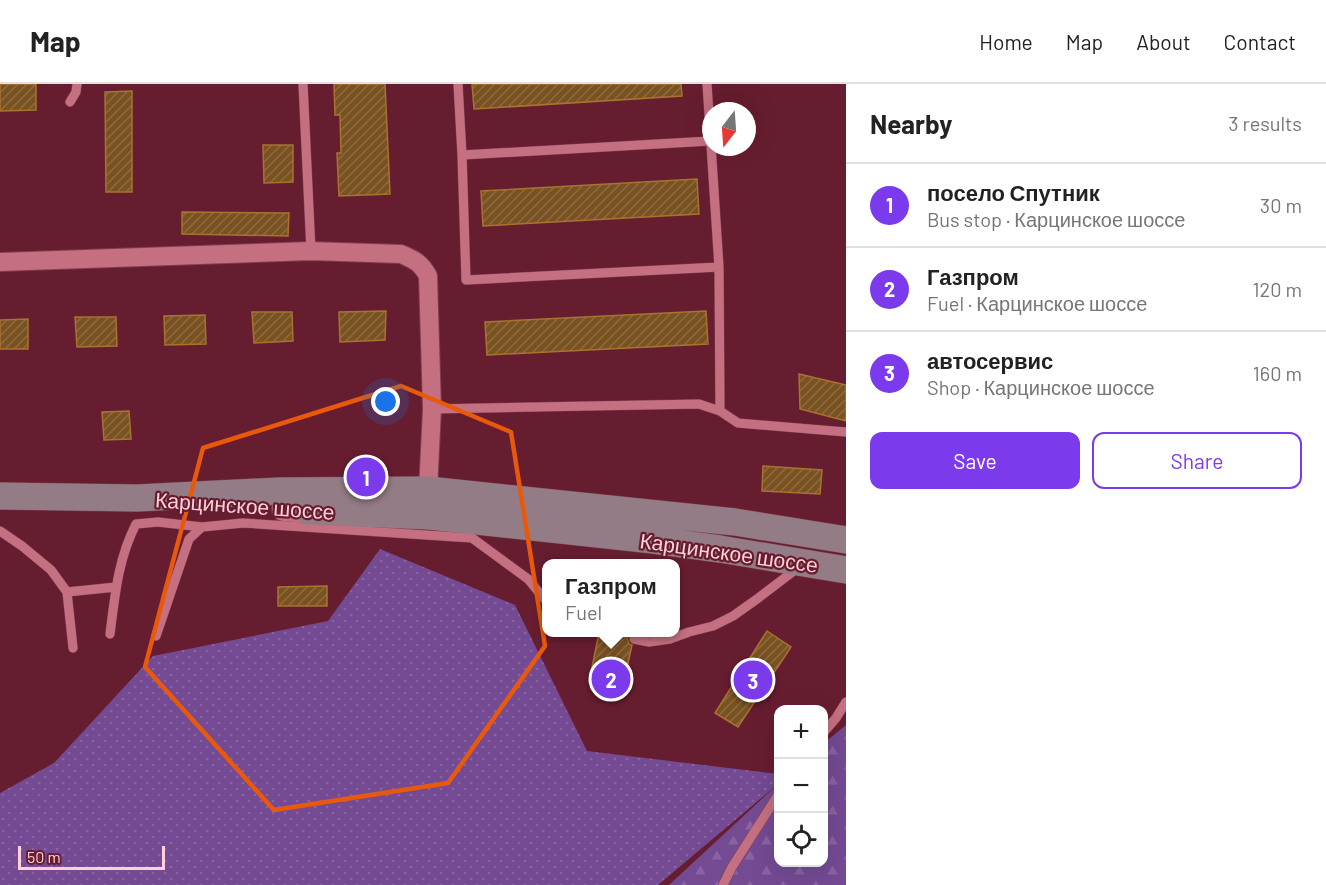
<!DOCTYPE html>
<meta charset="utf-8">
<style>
:root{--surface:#fff;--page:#f2f2f2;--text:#222;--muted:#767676;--line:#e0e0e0;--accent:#7c3aed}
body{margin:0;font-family:Barlow,sans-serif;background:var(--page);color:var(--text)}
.controls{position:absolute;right:18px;bottom:18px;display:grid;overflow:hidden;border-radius:12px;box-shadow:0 6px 24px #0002}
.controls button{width:54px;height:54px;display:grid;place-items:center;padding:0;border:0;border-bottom:2px solid var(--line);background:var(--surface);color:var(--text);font:30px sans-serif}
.compass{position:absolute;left:702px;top:18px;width:54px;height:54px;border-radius:50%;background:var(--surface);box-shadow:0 6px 24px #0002;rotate:197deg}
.scale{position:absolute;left:18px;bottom:15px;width:147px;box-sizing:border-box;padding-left:6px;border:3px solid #fecfd6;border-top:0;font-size:16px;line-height:21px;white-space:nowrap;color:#fecfd6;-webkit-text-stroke:4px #671d30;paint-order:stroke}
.you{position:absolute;left:386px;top:318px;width:21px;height:21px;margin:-15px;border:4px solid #fff;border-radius:50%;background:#1a73e8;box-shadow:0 0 0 9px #1a73e833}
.badge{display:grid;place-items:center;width:39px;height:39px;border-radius:50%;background:var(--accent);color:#fff;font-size:20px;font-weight:700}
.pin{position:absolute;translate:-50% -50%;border:3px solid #fff;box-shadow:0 2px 6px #0006}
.popup{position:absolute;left:542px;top:475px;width:138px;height:78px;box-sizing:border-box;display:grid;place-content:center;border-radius:12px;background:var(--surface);filter:drop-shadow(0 2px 4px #0005);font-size:20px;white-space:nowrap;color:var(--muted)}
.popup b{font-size:22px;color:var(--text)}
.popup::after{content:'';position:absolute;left:50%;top:100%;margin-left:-12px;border:12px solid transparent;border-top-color:var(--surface)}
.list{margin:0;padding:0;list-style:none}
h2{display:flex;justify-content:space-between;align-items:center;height:78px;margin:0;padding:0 24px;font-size:26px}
h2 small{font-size:20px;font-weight:400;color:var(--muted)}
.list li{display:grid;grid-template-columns:39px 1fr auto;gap:18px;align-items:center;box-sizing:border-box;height:84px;padding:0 24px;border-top:2px solid var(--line)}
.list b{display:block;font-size:22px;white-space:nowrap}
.list p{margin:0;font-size:20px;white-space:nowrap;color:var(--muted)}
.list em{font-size:20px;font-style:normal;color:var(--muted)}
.actions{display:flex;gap:12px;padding:18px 24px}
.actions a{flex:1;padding:14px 0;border:2px solid var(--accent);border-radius:12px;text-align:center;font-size:21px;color:var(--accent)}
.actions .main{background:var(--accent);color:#fff}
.icon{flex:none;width:33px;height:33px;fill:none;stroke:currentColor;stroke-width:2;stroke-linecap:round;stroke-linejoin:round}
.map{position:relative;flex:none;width:846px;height:801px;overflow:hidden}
header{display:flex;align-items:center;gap:36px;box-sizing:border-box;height:84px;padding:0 30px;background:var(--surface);border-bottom:2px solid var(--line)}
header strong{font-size:28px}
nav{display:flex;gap:33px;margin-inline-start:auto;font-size:21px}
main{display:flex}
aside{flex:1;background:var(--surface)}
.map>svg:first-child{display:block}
</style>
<header>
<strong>Map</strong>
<nav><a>Home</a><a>Map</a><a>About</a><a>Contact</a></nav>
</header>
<main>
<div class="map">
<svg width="846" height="801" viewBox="0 0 846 801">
<defs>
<pattern id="grass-dots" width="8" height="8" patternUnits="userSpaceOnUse" patternTransform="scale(1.5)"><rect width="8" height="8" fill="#744a93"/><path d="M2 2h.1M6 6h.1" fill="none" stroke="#8963a1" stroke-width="1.8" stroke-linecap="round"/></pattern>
<pattern id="forest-firs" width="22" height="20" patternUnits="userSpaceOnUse" patternTransform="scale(1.5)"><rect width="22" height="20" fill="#744a93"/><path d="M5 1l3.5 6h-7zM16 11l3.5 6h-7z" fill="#8963a1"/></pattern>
<pattern id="building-hatch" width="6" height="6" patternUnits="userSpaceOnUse" patternTransform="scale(1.5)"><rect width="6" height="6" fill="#795221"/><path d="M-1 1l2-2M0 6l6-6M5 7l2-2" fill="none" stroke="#8d6a40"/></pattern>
</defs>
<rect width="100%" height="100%" fill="#671d30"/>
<path fill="url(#grass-dots)" d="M 380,465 L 515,521 L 587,667 L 778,690 L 778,700 L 658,801 L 0,801 L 0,709 L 54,679 L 153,572 L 328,537 Z"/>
<path fill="url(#forest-firs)" d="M 846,641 L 846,801 L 669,801 L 778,700 L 778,778 L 824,778 L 824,659 Z"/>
<path fill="url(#building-hatch)" stroke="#a9732f" stroke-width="1.5" d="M 0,0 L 36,0 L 36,26 L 0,27 Z
M 334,0 L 385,0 L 390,110 L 339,112 L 337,69 L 341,69 L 340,31 L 335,31 Z
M 472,0 L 681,0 L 682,12 L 474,25 Z
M 132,7 L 132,108 L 106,108 L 105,8 Z
M 263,61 L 293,61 L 293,98 L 264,99 Z
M 697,95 L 699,130 L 483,142 L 481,107 Z
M 182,128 L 289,129 L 288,152 L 182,150 Z
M 386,227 L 385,256 L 340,258 L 339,228 Z
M 706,227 L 708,260 L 487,271 L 485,238 Z
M 252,228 L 292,228 L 293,257 L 254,259 Z
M 205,231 L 206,260 L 165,261 L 164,232 Z
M 75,233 L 116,233 L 117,262 L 77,263 Z
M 28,235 L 28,265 L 0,265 L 0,236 Z
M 799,290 L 846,301 L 846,337 L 800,325 Z
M 129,327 L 131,355 L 104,356 L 102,328 Z
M 763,382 L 822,386 L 820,410 L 762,407 Z
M 327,502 L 327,522 L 278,522 L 278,503 Z
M 767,547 L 791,563 L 738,643 L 715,629 Z
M 599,549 L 632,549 L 629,551 L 627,554 L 629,560 L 632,561 L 622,606 L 589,598 Z"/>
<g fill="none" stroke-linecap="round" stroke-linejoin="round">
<defs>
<path id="service" d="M 303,0 L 311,167
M 458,0 L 462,71 L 466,196 L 719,183
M 707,0 L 719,183 L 720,327 L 738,339 L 846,348
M 70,18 L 76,8 L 77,0
M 462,71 L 710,57
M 432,325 L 699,320 L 720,327
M 0,447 L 22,462 L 51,486 L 67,508 L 73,564
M 468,451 L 528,495 L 546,517
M 67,508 L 116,503
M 110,550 C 115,511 118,475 136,440 L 158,438 L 202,443
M 156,552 L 189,455 L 202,443 L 243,439 L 472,454
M 634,555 L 649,558 L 670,555 L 689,548 L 713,542 L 733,532 L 757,515 L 799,483
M 824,648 L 836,634 L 846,618
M 723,801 L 732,783 L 778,711"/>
<path id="minor" d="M 0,178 L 311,167 L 401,170 C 415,176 421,179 428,192 L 432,325 L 428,406"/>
<path id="tertiary" d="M 284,425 L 308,427"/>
<path id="secondary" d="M 0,412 L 137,414 L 279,407 L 428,406 L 735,438 L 846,456
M 308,427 L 429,432 L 653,456 L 720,465 L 846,486"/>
</defs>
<use href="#service" stroke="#7f3e51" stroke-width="10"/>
<use href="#minor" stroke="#7f3e51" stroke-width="20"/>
<use href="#tertiary" stroke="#7f3e51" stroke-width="26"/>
<use href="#secondary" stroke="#7f3e51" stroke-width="28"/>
<use href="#service" stroke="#c47080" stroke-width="9"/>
<use href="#minor" stroke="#c47080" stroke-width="18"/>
<use href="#tertiary" stroke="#c47080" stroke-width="24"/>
<use href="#secondary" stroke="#937c85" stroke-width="27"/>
</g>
<path fill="none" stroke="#e8590c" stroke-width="4.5" stroke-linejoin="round" d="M 401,302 L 511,348 L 545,562 L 448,699 L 274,726 L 145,583 L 203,364 Z"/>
<g text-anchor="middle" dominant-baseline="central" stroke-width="4.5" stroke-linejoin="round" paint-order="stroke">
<g font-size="21" fill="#fecfd6" stroke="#671d30">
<text transform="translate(245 421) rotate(4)">Карцинское шоссе</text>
<text transform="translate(729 468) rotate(8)">Карцинское шоссе</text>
</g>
</g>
</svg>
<div class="controls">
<button>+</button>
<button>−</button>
<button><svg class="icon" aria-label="locate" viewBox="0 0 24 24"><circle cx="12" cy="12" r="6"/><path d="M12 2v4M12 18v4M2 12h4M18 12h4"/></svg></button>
</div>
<svg class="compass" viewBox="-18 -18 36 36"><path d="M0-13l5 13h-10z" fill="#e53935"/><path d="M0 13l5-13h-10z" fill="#767676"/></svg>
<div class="scale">50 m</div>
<div class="you"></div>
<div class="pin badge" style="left:366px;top:393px">1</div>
<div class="pin badge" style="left:611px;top:595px">2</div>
<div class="popup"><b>Газпром</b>Fuel</div>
<div class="pin badge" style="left:753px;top:596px">3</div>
</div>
<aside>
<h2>Nearby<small>3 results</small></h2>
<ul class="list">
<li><span class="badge">1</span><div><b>посело Спутник</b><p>Bus stop · Карцинское шоссе</p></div><em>30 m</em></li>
<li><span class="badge">2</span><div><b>Газпром</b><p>Fuel · Карцинское шоссе</p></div><em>120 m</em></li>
<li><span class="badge">3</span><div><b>автосервис</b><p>Shop · Карцинское шоссе</p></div><em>160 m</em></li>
</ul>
<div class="actions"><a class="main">Save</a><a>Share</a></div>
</aside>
</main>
